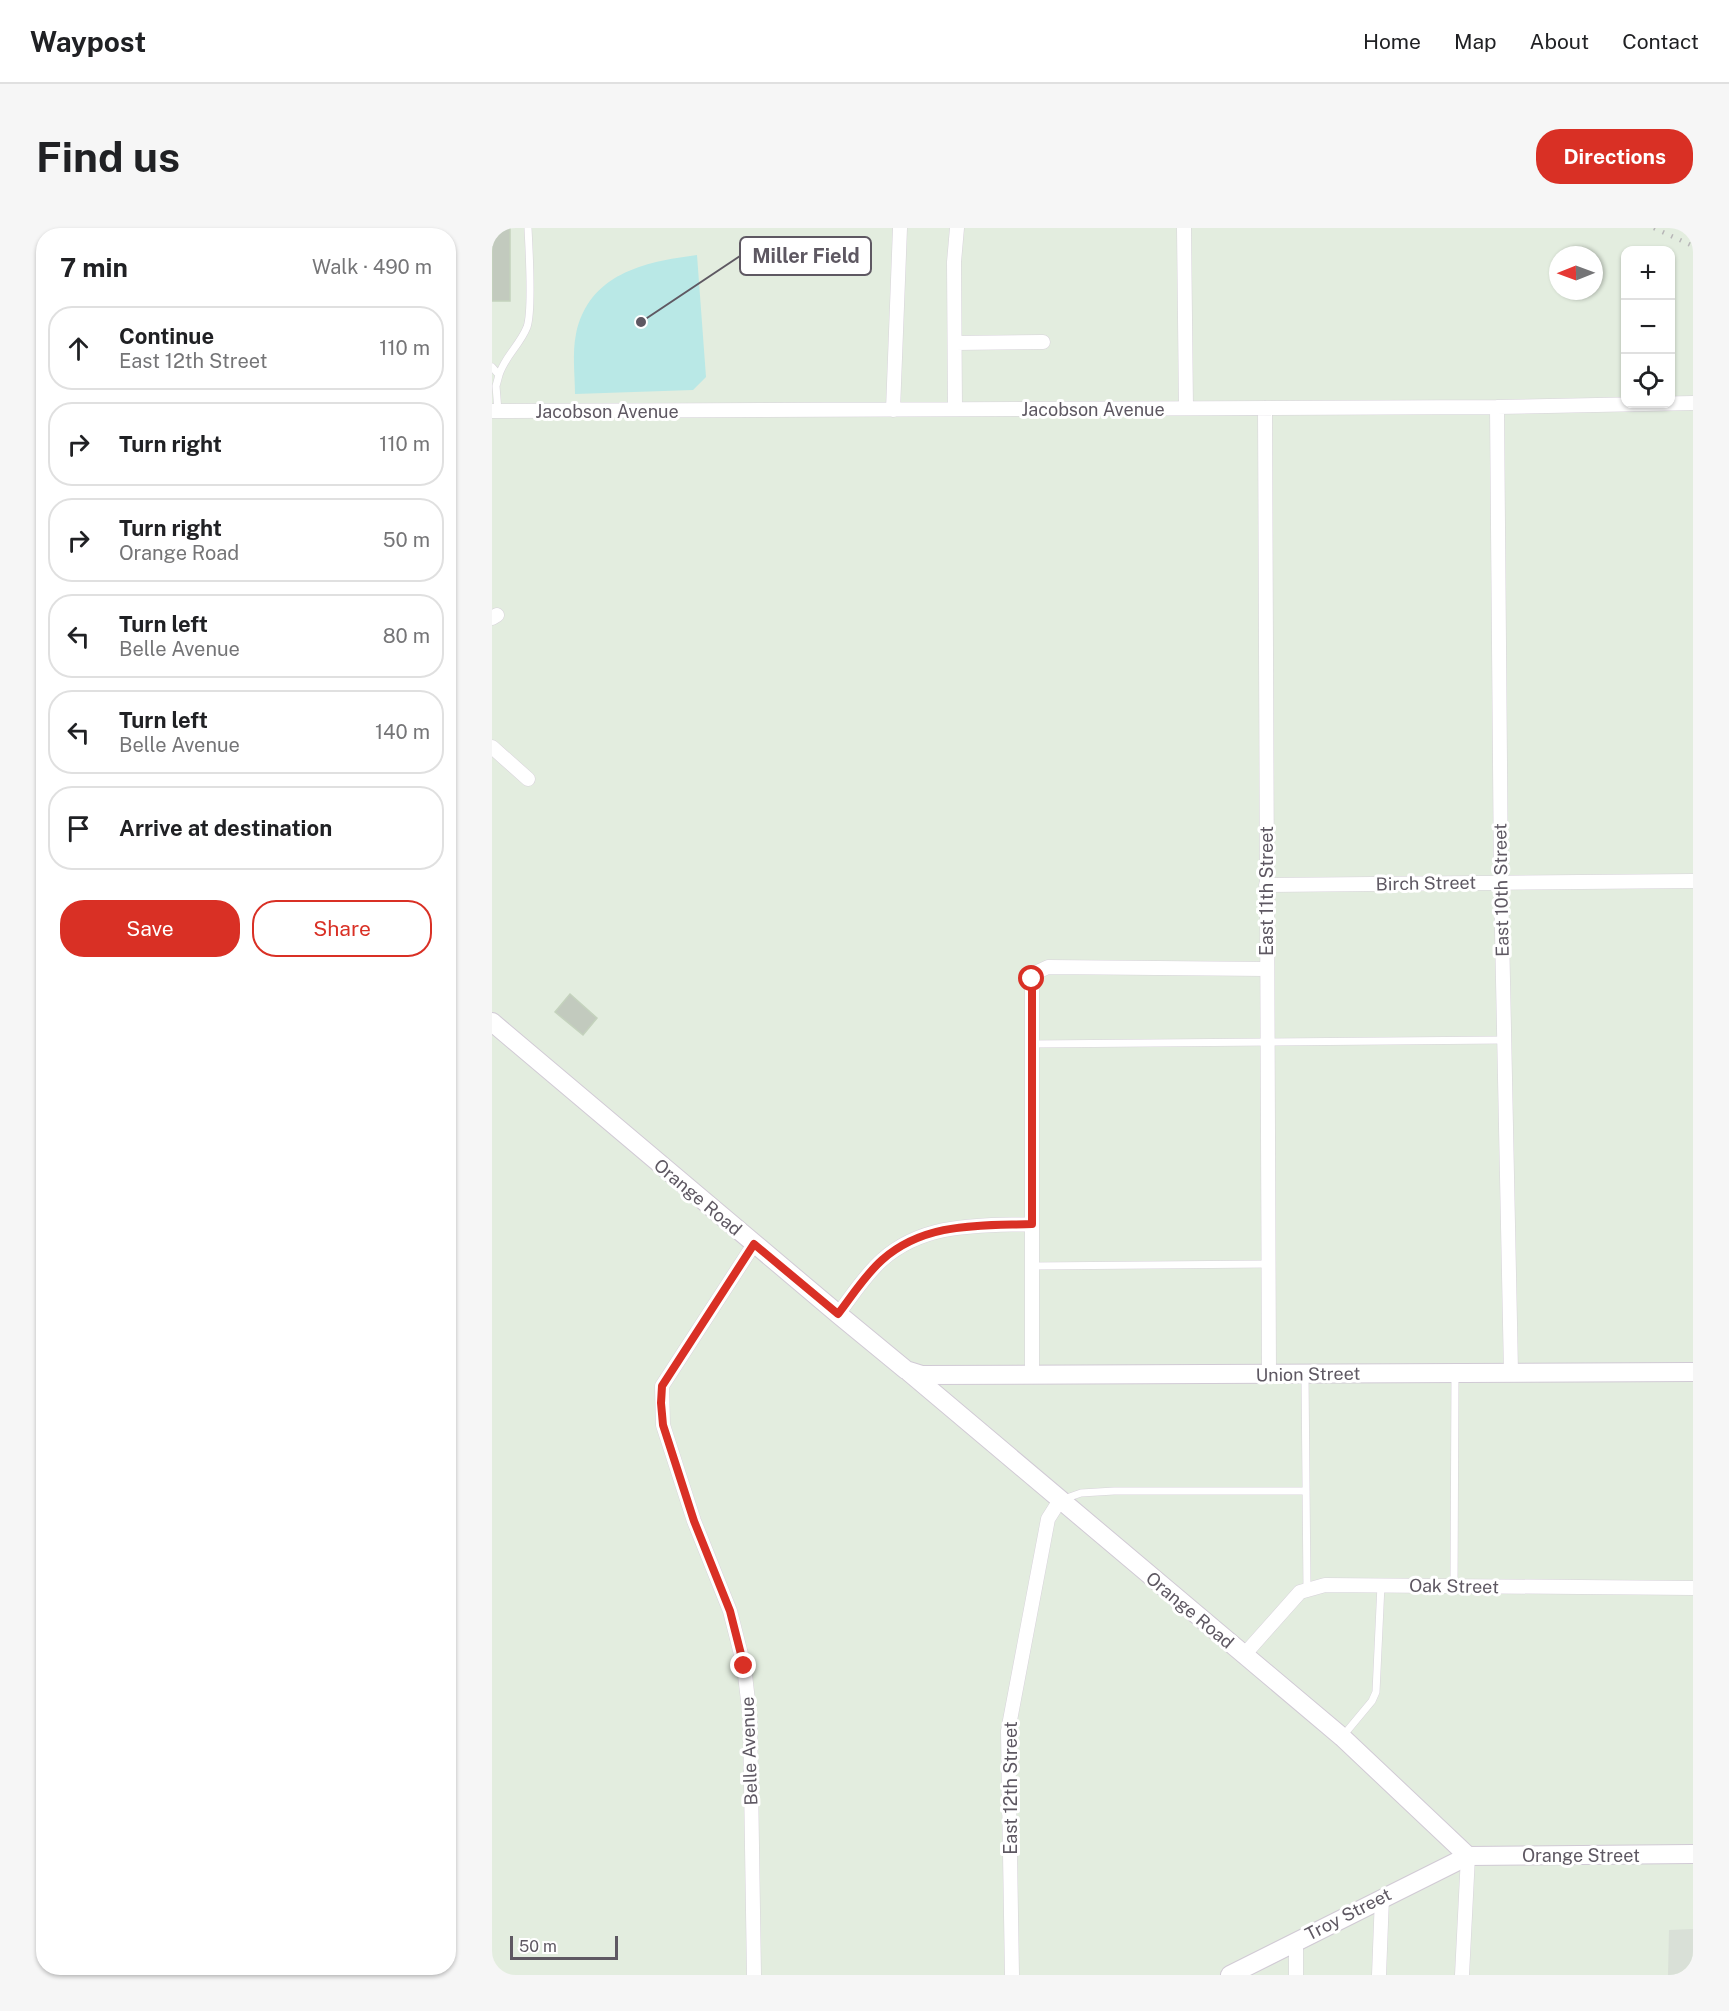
<!DOCTYPE html>
<meta charset="utf-8">
<style>
:root{--surface:#fff;--page:#f6f6f6;--text:#202124;--muted:#757577;--line:#e0e0e0;--accent:#d93025}
body{margin:0;font-family:"Public Sans",sans-serif;background:var(--page);color:var(--text)}
.controls{position:absolute;right:18px;top:18px;display:grid;overflow:hidden;border-radius:12px;box-shadow:0 2px 4px #0004}
.controls button{width:54px;height:54px;display:grid;place-items:center;padding:0;border:0;border-bottom:2px solid var(--line);background:var(--surface);color:var(--text);font:30px sans-serif}
.compass{position:absolute;left:1057px;top:18px;width:54px;height:54px;border-radius:50%;background:var(--surface);box-shadow:0 2px 4px #0004;rotate:269deg}
.scale{position:absolute;left:18px;bottom:15px;width:108px;box-sizing:border-box;padding-left:6px;border:3px solid #5e5862;border-top:0;font-size:16px;line-height:21px;white-space:nowrap;color:#5e5862;-webkit-text-stroke:4px #fff;paint-order:stroke}
.stop{position:absolute;width:18px;height:18px;margin:-14px;border:4px solid #d93025;border-radius:50%;background:#fff}
.stop.end{background:#d93025;border-color:#fff;box-shadow:0 2px 6px #0008}
.list{margin:0;padding:0;list-style:none}
h2{display:flex;justify-content:space-between;align-items:center;height:78px;margin:0;padding:0 24px;font-size:26px}
h2 small{font-size:20px;font-weight:400;color:var(--muted)}
.list li{display:grid;grid-template-columns:39px 1fr auto;gap:18px;align-items:center;box-sizing:border-box;height:84px;margin:0 12px 12px;padding:0 12px;border:2px solid var(--line);border-radius:24px}
.list b{display:block;font-size:22px;white-space:nowrap}
.list p{margin:0;font-size:20px;white-space:nowrap;color:var(--muted)}
.list em{font-size:20px;font-style:normal;color:var(--muted)}
.actions{display:flex;gap:12px;padding:18px 24px}
.actions a{flex:1;padding:14px 0;border:2px solid var(--accent);border-radius:24px;text-align:center;font-size:21px;color:var(--accent)}
.actions .main{background:var(--accent);color:#fff}
.icon{flex:none;width:33px;height:33px;fill:none;stroke:currentColor;stroke-width:2;stroke-linecap:round;stroke-linejoin:round}
.map{position:relative;flex:none;width:1201px;height:1747px;overflow:hidden;border-radius:24px}
header{display:flex;align-items:center;gap:36px;box-sizing:border-box;height:84px;padding:0 30px;background:var(--surface);border-bottom:2px solid var(--line)}
header strong{font-size:28px}
nav{display:flex;gap:33px;margin-inline-start:auto;font-size:21px}
.intro{display:flex;align-items:center;justify-content:space-between;box-sizing:border-box;height:144px;padding:0 36px}
h1{margin:0;font-size:42px}
.button{padding:15px 27px;border-radius:24px;background:var(--accent);color:#fff;font-size:21px;font-weight:700}
main{display:flex;gap:36px;padding:0 36px}
aside{flex:1;background:var(--surface);border-radius:24px;box-shadow:0 2px 4px #0004}
.map>svg:first-child{display:block}
</style>
<header>
<strong>Waypost</strong>
<nav><a>Home</a><a>Map</a><a>About</a><a>Contact</a></nav>
</header>
<div class="intro"><h1>Find us</h1><a class="button">Directions</a></div>
<main>
<aside>
<h2>7 min<small>Walk · 490 m</small></h2>
<ul class="list">
<li><svg class="icon" aria-label="ahead" viewBox="0 0 24 24"><path d="M12 20V5M6 11l6-6 6 6"/></svg><div><b>Continue</b><p>East 12th Street</p></div><em>110 m</em></li>
<li><svg class="icon" aria-label="right" viewBox="0 0 24 24"><path d="M7 20v-9h11M14 6l5 5-5 5"/></svg><div><b>Turn right</b></div><em>110 m</em></li>
<li><svg class="icon" aria-label="right" viewBox="0 0 24 24"><path d="M7 20v-9h11M14 6l5 5-5 5"/></svg><div><b>Turn right</b><p>Orange Road</p></div><em>50 m</em></li>
<li><svg class="icon" aria-label="left" viewBox="0 0 24 24"><path d="M17 20v-9H6M10 6l-5 5 5 5"/></svg><div><b>Turn left</b><p>Belle Avenue</p></div><em>80 m</em></li>
<li><svg class="icon" aria-label="left" viewBox="0 0 24 24"><path d="M17 20v-9H6M10 6l-5 5 5 5"/></svg><div><b>Turn left</b><p>Belle Avenue</p></div><em>140 m</em></li>
<li><svg class="icon" aria-label="arrive" viewBox="0 0 24 24"><path d="M6 21V4h12l-3 4 3 4H6"/></svg><div><b>Arrive at destination</b></div></li>
</ul>
<div class="actions"><a class="main">Save</a><a>Share</a></div>
</aside>
<div class="map">
<svg width="1201" height="1747" viewBox="0 0 1201 1747">
<rect width="100%" height="100%" fill="#e3eddf"/>
<path fill="#d9e0d7" d="M 1201,1701 L 1201,1747 L 1176,1747 L 1177,1702 Z"/>
<path fill="#b9e8e6" d="M 205,27 L 214,149 L 201,162 L 83,166 C 83,147 80,125 84,106 C 97,46 151,34 205,27 Z"/>
<path fill="#c2cabe" stroke="#c4d2bd" stroke-width="1.5" d="M 0,0 L 18,0 L 18,73 L 0,73 Z
M 78,766 L 105,790 L 91,807 L 63,784 Z"/>
<g fill="none" stroke-linecap="round" stroke-linejoin="round">
<defs>
<path id="lane" d="M 0,139 L 7,147 L 4,158 L 6,183
M 7,147 C 13,128 28,117 35,99 C 41,82 37,22 36,0
M 540,816 L 1012,812
M 541,1038 L 777,1036
M 813,1148 L 815,1361
M 572,1271 L 589,1265 L 622,1263 L 814,1263
M 962,1358 L 963,1145
M 850,1509 L 880,1473 L 884,1464 L 889,1357"/>
<path id="street" d="M 692,0 L 694,180
M 463,115 L 551,114
M 1005,179 L 1009,654 L 1019,1144
M 773,180 L 777,1146
M 463,181 L 462,34 L 465,0
M 401,182 L 408,0
M 0,183 L 1005,179 L 1201,175
M 0,390 L 5,387
M 0,519 L 36,551
M 774,657 L 1201,653
M 262,1016 L 170,1158 L 171,1197 L 202,1293 L 238,1383 L 252,1438 L 258,1490 L 262,1747
M 346,1086 C 360,1068 373,1047 390,1032 C 433,994 486,998 540,996
M 540,1148 L 540,758 L 543,745 L 556,739 L 774,741
M 752,1427 L 808,1364 L 833,1357 L 1201,1360
M 804,1713 L 804,1747
M 520,1747 L 516,1503 L 556,1291 L 568,1272
M 887,1747 L 890,1669
M 970,1747 L 976,1628"/>
<path id="secondary" d="M 0,794 L 346,1086 L 414,1142 L 430,1147 L 1201,1144
M 417,1144 L 850,1509 L 976,1628
M 738,1747 L 976,1628 L 1201,1626"/>
</defs>
<use href="#lane" stroke="#d8d3db" stroke-width="8"/>
<use href="#street" stroke="#d8d3db" stroke-width="15"/>
<use href="#secondary" stroke="#d1cad5" stroke-width="20"/>
<use href="#lane" stroke="#fff" stroke-width="7"/>
<use href="#street" stroke="#fff" stroke-width="14"/>
<use href="#secondary" stroke="#fff" stroke-width="18"/>
<path stroke="#b7b6b7" stroke-width="4.5" stroke-dasharray="1.5 8" stroke-linecap="butt" d="M 1162,0 L 1201,18"/>
</g>
<g fill="none" stroke-linecap="round" stroke-linejoin="round">
<path stroke="#d93025" stroke-width="8" d="M 252,1438 L 238,1383 L 202,1293 L 171,1197 L 169,1175 L 170,1158 L 262,1016 L 346,1086 C 360,1068 373,1047 390,1032 C 433,994 486,998 540,996 L 540,751"/>
</g>
<g text-anchor="middle" dominant-baseline="central" stroke-width="6" stroke-linejoin="round" paint-order="stroke">
<g font-size="18" fill="#5e5862" stroke="#fff">
<text x="601" y="181">Jacobson Avenue</text>
<text x="115" y="183">Jacobson Avenue</text>
<text transform="translate(934 655) rotate(-1)">Birch Street</text>
<text transform="translate(1009 662) rotate(-91)">East 10th Street</text>
<text transform="translate(774 663) rotate(-90)">East 11th Street</text>
<text transform="translate(206 969) rotate(40)">Orange Road</text>
<text transform="translate(816 1146) rotate(-1)">Union Street</text>
<text transform="translate(962 1358) rotate(1)">Oak Street</text>
<text transform="translate(698 1382) rotate(40)">Orange Road</text>
<text transform="translate(257 1523) rotate(-92)">Belle Avenue</text>
<text transform="translate(518 1560) rotate(-90)">East 12th Street</text>
<text x="1089" y="1627">Orange Street</text>
<text transform="translate(856 1686) rotate(-27)">Troy Street</text>
</g>
</g>
<path fill="none" stroke="#5e5862" stroke-width="2" d="M149 94L248 28"/>
<circle fill="#5e5862" stroke="#fff" stroke-width="2" cx="149" cy="94" r="6"/>
<rect fill="#fff" stroke="#5e5862" stroke-width="2" x="248" y="9" width="131" height="38" rx="6"/>
<g font-size="20" text-anchor="middle" font-weight="bold" fill="#5e5862">
<text x="314" y="35">Miller Field</text>
</g>
</svg>
<div class="controls">
<button>+</button>
<button>−</button>
<button><svg class="icon" aria-label="locate" viewBox="0 0 24 24"><circle cx="12" cy="12" r="6"/><path d="M12 2v4M12 18v4M2 12h4M18 12h4"/></svg></button>
</div>
<svg class="compass" viewBox="-18 -18 36 36"><path d="M0-13l5 13h-10z" fill="#e53935"/><path d="M0 13l5-13h-10z" fill="#757577"/></svg>
<div class="scale">50 m</div>
<div class="stop" style="left:540px;top:751px"></div>
<div class="stop end" style="left:252px;top:1438px"></div>
</div>
</main>
